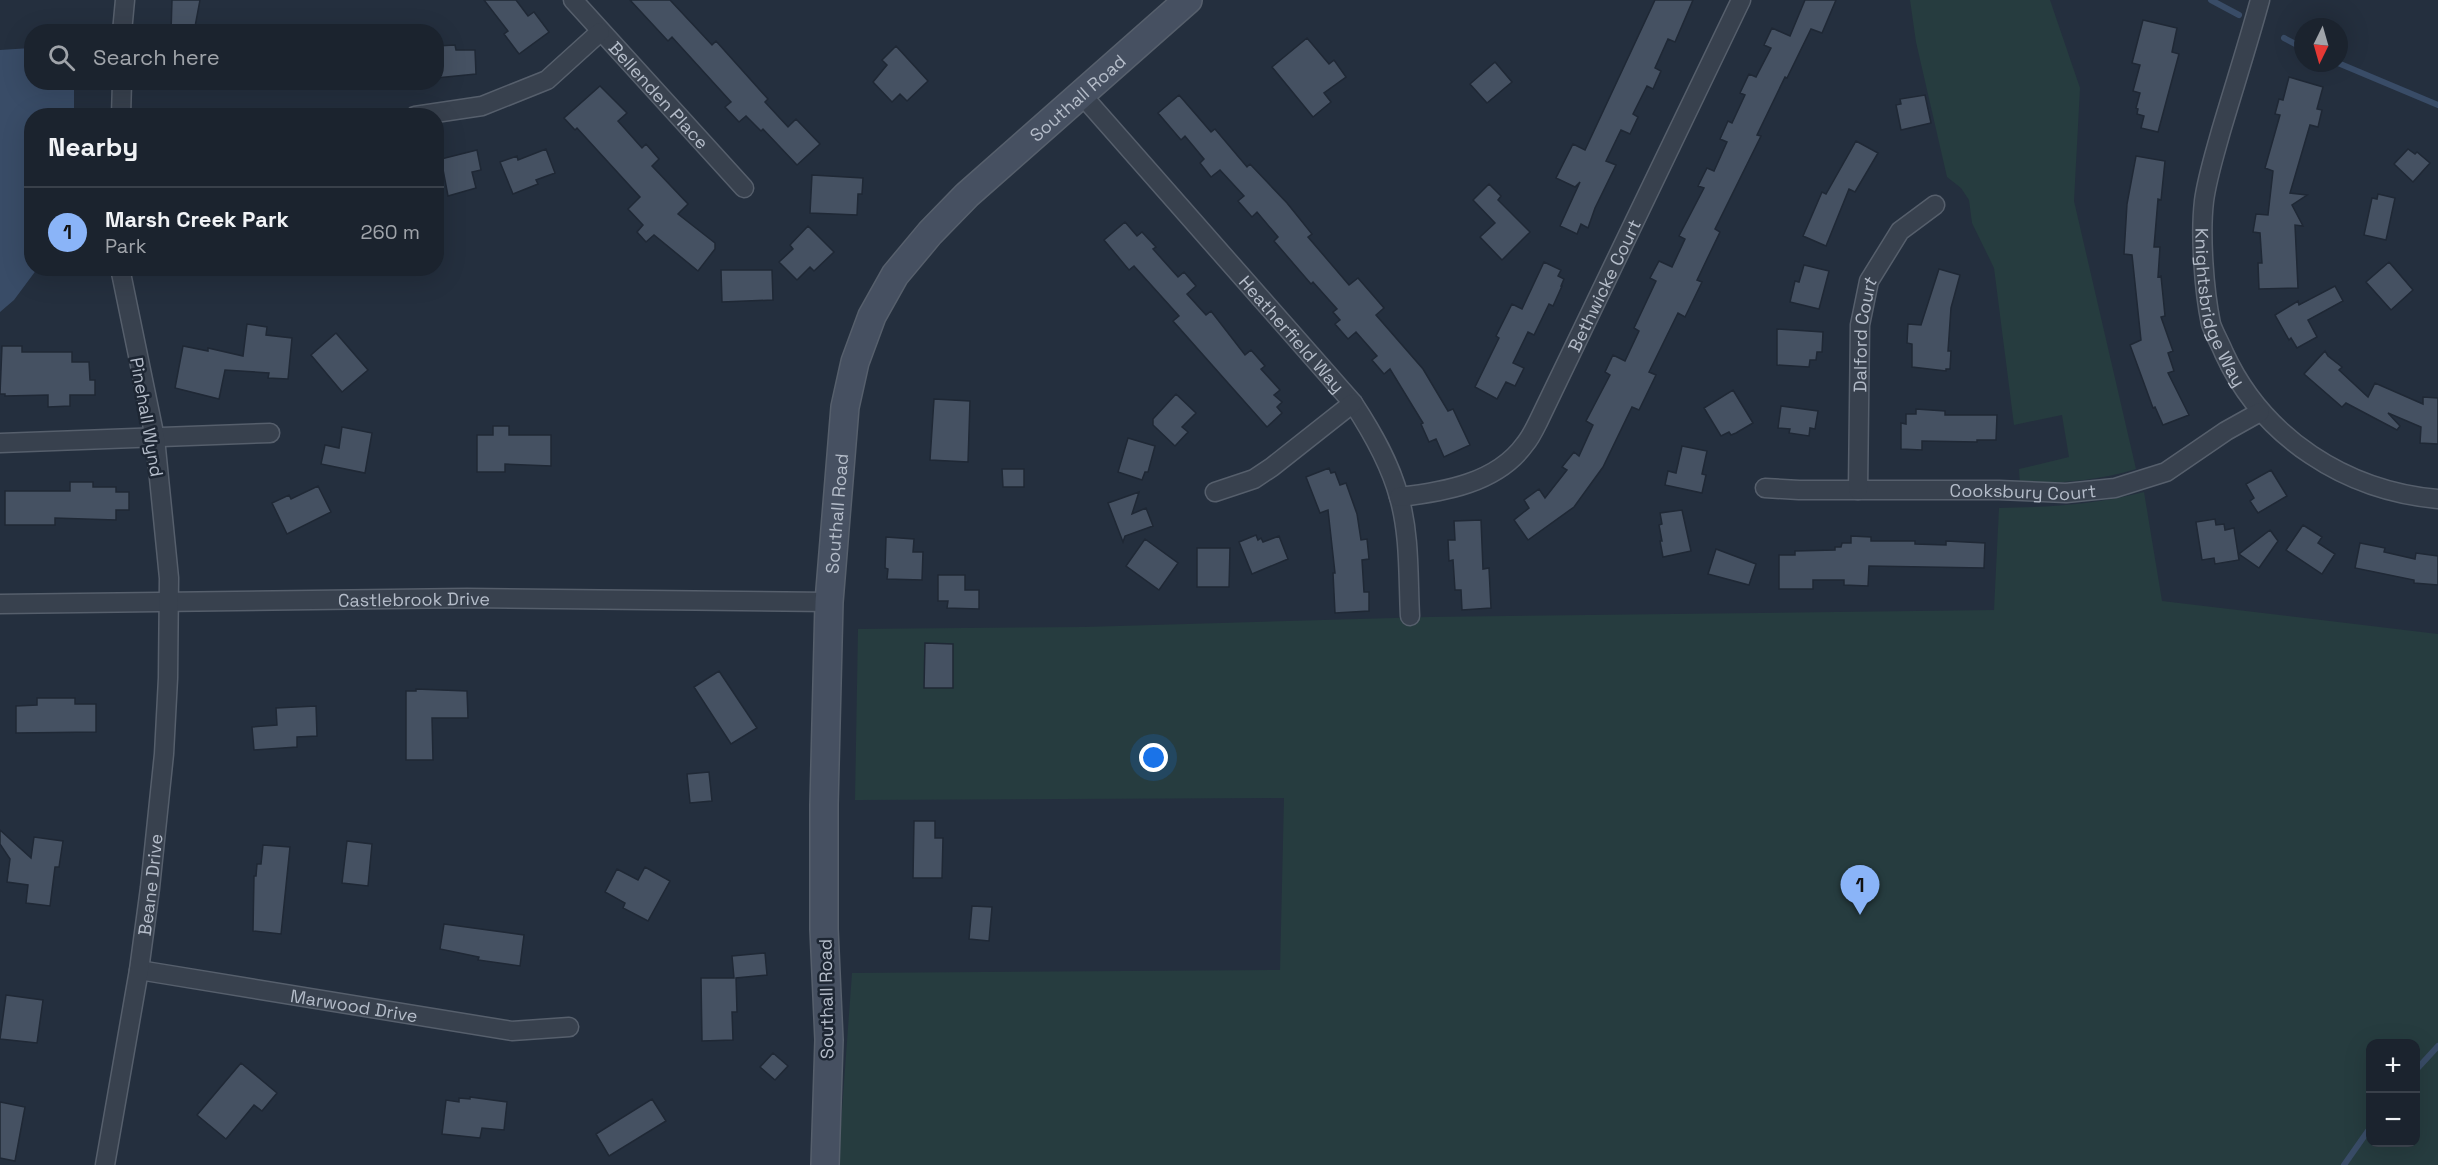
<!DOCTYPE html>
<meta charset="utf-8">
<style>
:root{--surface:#1b232e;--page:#282f3a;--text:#f1f3f6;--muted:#a0a4aa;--line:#39404a;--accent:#8ab4f8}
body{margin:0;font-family:"Space Grotesk",sans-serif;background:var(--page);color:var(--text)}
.controls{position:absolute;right:18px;bottom:18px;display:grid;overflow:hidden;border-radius:12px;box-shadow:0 6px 24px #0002}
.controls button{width:54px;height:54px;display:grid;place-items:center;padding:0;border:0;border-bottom:2px solid var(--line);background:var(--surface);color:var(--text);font:30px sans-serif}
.compass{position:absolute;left:2294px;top:18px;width:54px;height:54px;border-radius:50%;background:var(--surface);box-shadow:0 6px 24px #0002;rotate:185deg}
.you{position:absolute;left:1154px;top:758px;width:21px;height:21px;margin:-15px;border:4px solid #fff;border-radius:50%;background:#1a73e8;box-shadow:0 0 0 9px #1a73e833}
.badge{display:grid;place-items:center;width:39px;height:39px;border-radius:50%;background:var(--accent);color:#111;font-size:20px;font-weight:700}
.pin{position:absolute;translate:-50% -50px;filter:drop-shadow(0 2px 3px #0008)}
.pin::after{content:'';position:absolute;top:32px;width:21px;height:18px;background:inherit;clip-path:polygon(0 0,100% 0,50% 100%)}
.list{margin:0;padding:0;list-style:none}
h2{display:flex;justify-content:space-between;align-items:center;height:78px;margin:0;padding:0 24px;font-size:26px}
h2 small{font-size:20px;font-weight:400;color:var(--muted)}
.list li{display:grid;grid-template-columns:39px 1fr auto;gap:18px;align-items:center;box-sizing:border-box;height:90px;padding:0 24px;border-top:2px solid var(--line)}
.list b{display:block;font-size:22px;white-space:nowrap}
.list p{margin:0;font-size:20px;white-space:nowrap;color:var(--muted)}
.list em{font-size:20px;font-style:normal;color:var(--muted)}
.icon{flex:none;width:33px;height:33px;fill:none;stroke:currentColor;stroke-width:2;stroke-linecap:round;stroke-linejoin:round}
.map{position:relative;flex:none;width:2438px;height:1165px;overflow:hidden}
.search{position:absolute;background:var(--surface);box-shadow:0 6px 24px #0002;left:24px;top:24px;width:420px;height:66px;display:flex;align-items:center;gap:15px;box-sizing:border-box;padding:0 21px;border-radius:24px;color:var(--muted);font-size:22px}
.panel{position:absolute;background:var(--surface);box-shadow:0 6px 24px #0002;left:24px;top:108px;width:420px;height:168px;border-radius:24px}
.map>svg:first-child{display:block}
</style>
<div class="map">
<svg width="2438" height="1165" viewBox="0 0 2438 1165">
<rect width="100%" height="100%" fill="#242f3e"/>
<path fill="#263c3f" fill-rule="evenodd" d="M 1910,0 L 2050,0 L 2080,88 L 2074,201 L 2136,469 C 2097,481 2060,483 2020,484 L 2019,469 L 2069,457 L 2062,415 L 2014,425 L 1994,268 L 1972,223 L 1969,200 L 1961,188 L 1947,177 L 1916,42 Z
M 2144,492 L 2162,601 L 2438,634 L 2438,1165 L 838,1165 L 852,973 L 1280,970 L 1284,798 L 855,800 L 858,629 L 1084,627 L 1429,617 L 1994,610 L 1999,508 C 2051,507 2093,505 2144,492 ZM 2370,1044 L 2416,1044 L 2416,1142 L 2370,1142 Z"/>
<path fill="#394c67" d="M 31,48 L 32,82 L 74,83 L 74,115 L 32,116 L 32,268 L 37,269 L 14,300 L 0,312 L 0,50 Z"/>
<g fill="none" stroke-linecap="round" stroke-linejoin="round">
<path stroke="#394c67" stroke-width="6" d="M 2211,0 L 2239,15
M 2284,38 L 2303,48
M 2338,63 L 2438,105
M 2416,1070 L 2438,1046
M 2344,1165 L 2370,1128"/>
</g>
<path fill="#455162" stroke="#1f2835" stroke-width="1.5" d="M 172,0 L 200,0 L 194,32 L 171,32 Z
M 484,0 L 516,0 L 528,16 L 534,12 L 549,32 L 519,54 L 504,34 L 508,31 Z
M 630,0 L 670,0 L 712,45 L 716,41 L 768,99 L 765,102 L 788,127 L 796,119 L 820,144 L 797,165 L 763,129 L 761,131 L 746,116 L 739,122 L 725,107 L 731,102 L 672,37 L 668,41 Z
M 1655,0 L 1693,0 L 1675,42 L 1668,39 L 1655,68 L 1661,71 L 1653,89 L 1647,86 L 1633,114 L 1638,117 L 1630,134 L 1621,130 L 1606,161 L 1616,165 L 1595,208 L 1588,228 L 1581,224 L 1577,234 L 1560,226 L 1580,182 L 1575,187 L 1556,178 L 1573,144 L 1585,150 Z
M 1805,0 L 1836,0 L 1822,33 L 1811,29 L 1787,78 L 1785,77 L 1757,135 L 1761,136 L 1715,229 L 1720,232 L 1697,280 L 1702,282 L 1685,317 L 1678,313 L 1649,372 L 1656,375 L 1639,410 L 1632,407 L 1603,467 L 1574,507 L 1528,540 L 1514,520 L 1529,508 L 1524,500 L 1539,489 L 1545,498 L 1567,470 L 1562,467 L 1574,452 L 1579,456 L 1593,425 L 1586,421 L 1610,375 L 1605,372 L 1613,355 L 1625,361 L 1639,331 L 1634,328 L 1656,281 L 1650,278 L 1659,261 L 1672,267 L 1685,239 L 1679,236 L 1704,188 L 1698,186 L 1707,168 L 1714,171 L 1727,142 L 1720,139 L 1728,121 L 1732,123 L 1745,95 L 1740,93 L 1749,74 L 1756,77 L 1771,48 L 1764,45 L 1772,28 L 1790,36 Z
M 2143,20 L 2177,28 L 2172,52 L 2179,54 L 2158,132 L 2141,128 L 2144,116 L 2137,114 L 2138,109 L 2136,108 L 2140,93 L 2133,91 L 2140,65 L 2132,63 Z
M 1307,38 L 1329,64 L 1334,60 L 1346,77 L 1324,93 L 1331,102 L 1313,117 L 1272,67 Z
M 455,45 L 456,50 L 475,50 L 476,74 L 436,78 L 436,46 Z
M 896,46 L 928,81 L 907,101 L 900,94 L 892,102 L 873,82 L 887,65 L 882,60 Z
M 1495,62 L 1512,82 L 1487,103 L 1470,84 Z
M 2289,77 L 2323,87 L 2317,109 L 2322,110 L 2318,127 L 2310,125 L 2290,193 L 2307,195 L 2292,205 L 2303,226 L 2295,225 L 2298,288 L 2259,289 L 2258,263 L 2262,263 L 2260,233 L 2253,232 L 2256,214 L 2268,215 L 2273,171 L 2265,168 L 2280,115 L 2275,114 L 2279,99 L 2283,100 Z
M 600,86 L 627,113 L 618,121 L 642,148 L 646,144 L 659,159 L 652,166 L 688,204 L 678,214 L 715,243 L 715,249 L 698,271 L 654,235 L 646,242 L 637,232 L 643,225 L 628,209 L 640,197 L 577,128 L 575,130 L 564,118 Z
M 1179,95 L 1211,132 L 1215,129 L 1247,167 L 1250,164 L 1287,203 L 1312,234 L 1308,237 L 1349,285 L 1358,278 L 1384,308 L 1376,315 L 1423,369 L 1448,411 L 1453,409 L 1470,445 L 1444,457 L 1436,439 L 1429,442 L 1421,424 L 1423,423 L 1390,369 L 1384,374 L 1372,360 L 1377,356 L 1356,332 L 1348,339 L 1335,324 L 1340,320 L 1333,312 L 1337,309 L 1313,282 L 1311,284 L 1274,241 L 1278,237 L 1257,212 L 1252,217 L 1238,201 L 1244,196 L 1220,170 L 1211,177 L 1200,163 L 1204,159 L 1185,136 L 1181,140 L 1158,113 Z
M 1925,95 L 1931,123 L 1901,130 L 1896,105 L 1901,104 L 1900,99 Z
M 1856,141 L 1878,153 L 1855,192 L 1849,189 L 1826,246 L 1803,236 L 1822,192 L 1826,194 Z
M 546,149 L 555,173 L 536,180 L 538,184 L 513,194 L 500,162 L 517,156 L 518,160 Z
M 2408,149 L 2415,154 L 2417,152 L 2430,163 L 2413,182 L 2394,164 Z
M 477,150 L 481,170 L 472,172 L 476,188 L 448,196 L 441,159 Z
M 2136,156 L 2165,161 L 2161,200 L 2158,199 L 2154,247 L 2160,247 L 2158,277 L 2161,276 L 2165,316 L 2161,317 L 2173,351 L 2168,353 L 2174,371 L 2168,373 L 2189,415 L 2163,425 L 2155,407 L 2153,408 L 2130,345 L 2141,340 L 2132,255 L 2124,254 L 2127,204 Z
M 812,175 L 863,178 L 862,194 L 858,194 L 857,215 L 810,213 Z
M 1489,184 L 1501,196 L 1498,200 L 1530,232 L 1502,260 L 1480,237 L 1495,223 L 1473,200 Z
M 2378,194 L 2395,198 L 2386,240 L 2364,235 L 2372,198 L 2377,199 Z
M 1125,222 L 1137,236 L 1142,232 L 1156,247 L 1153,249 L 1178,277 L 1184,272 L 1196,286 L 1187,294 L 1206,315 L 1211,311 L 1245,355 L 1251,350 L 1265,366 L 1261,369 L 1280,390 L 1274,395 L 1282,402 L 1277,407 L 1282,413 L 1267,427 L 1173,321 L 1179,316 L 1134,266 L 1129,270 L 1104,240 Z
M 808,226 L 834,252 L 814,271 L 810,267 L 797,280 L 779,262 L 793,249 L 790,245 Z
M 1544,262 L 1561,270 L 1558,276 L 1564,279 L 1561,286 L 1562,286 L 1553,306 L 1549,304 L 1534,335 L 1528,332 L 1513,363 L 1524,368 L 1515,386 L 1506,382 L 1497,399 L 1475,387 L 1499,338 L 1496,336 L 1512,304 L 1522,309 Z
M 2389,262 L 2413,290 L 2391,310 L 2366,282 Z
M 1804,265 L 1829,271 L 1819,309 L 1790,302 L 1795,281 L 1799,282 Z
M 1939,269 L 1960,275 L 1951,308 L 1948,351 L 1951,351 L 1950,369 L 1946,369 L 1946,371 L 1912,367 L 1912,344 L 1907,343 L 1908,324 L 1921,325 Z
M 721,270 L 772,270 L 773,300 L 722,302 Z
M 2335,286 L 2343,301 L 2308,320 L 2317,337 L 2297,348 L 2291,338 L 2289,340 L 2275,315 L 2298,301 L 2299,305 Z
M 247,324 L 267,327 L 266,335 L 292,338 L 288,379 L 268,378 L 269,373 L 225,370 L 219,399 L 175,388 L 183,346 L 208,351 L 208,348 L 243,356 Z
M 1777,329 L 1823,332 L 1822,352 L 1817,352 L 1816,360 L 1810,360 L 1809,367 L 1777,365 Z
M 336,333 L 368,370 L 342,392 L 311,355 Z
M 2,346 L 22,346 L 22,352 L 72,352 L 72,362 L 89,362 L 90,380 L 95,380 L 95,395 L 70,395 L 70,406 L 48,407 L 48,395 L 5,396 L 5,394 L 0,394 Z
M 2325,351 L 2328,356 L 2342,367 L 2339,370 L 2368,397 L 2375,383 L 2423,404 L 2423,397 L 2438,398 L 2438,444 L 2420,443 L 2421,427 L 2388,413 L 2400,426 L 2397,430 L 2346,403 L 2342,407 L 2304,374 Z
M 1733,390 L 1753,423 L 1736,433 L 1731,435 L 1729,432 L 1721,436 L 1704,408 Z
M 1176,394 L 1196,413 L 1182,427 L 1188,432 L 1175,446 L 1153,425 L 1153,419 Z
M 934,399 L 970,401 L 968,462 L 930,460 Z
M 1781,406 L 1818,411 L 1815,429 L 1810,428 L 1809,436 L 1789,433 L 1790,429 L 1778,428 Z
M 1916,409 L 1945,411 L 1945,415 L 1997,415 L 1996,440 L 1977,440 L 1977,442 L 1922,441 L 1922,450 L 1901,449 L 1901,423 L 1906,424 L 1906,414 L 1916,414 Z
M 493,426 L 509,426 L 509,435 L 551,435 L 551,466 L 505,464 L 505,472 L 477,472 L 477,435 L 493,435 Z
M 342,427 L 372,433 L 365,473 L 321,464 L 325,445 L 339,448 Z
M 1128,438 L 1155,446 L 1148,472 L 1145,472 L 1142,480 L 1118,472 Z
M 1682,446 L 1707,451 L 1702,474 L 1706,475 L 1702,493 L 1665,485 L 1668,471 L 1676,473 Z
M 1329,468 L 1331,473 L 1335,472 L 1340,485 L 1346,483 L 1357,514 L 1361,540 L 1367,539 L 1369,559 L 1362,560 L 1364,592 L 1369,592 L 1369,611 L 1335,613 L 1333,573 L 1335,573 L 1328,510 L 1320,513 L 1306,477 Z
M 1002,469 L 1024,469 L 1024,487 L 1003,487 Z
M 2271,470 L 2287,496 L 2258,513 L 2250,501 L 2254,498 L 2246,484 Z
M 70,482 L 93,482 L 93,487 L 116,487 L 116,492 L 129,492 L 129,510 L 116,510 L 116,520 L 55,518 L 55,525 L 5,525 L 5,491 L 70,491 Z
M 318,486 L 331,512 L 287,534 L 272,503 L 289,495 L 291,499 Z
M 1139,492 L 1132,514 L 1146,508 L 1153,526 L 1125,536 L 1123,542 L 1108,503 Z
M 1682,510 L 1691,551 L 1663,557 L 1660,541 L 1662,541 L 1659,525 L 1662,524 L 1660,513 Z
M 2215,519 L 2216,525 L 2224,524 L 2225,530 L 2234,528 L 2239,560 L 2215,564 L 2214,558 L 2202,560 L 2196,522 Z
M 1481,520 L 1483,569 L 1489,568 L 1491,608 L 1462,610 L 1461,590 L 1455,590 L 1453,560 L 1449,561 L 1448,540 L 1455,540 L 1454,521 Z
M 2303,525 L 2322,537 L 2318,543 L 2335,554 L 2322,574 L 2286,550 Z
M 2270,530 L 2278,541 L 2259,568 L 2239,554 Z
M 1256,535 L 1258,540 L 1261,538 L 1263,542 L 1279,536 L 1288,559 L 1252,574 L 1239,542 Z
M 1851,536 L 1871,537 L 1871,541 L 1915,541 L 1915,544 L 1946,545 L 1946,541 L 1985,543 L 1984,568 L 1869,566 L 1868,586 L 1844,585 L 1844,580 L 1813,580 L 1813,589 L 1779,589 L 1779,555 L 1795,555 L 1795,551 L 1835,550 L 1835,547 L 1841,547 L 1842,543 L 1851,543 Z
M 886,537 L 914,539 L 913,552 L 923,552 L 922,580 L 887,579 L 888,569 L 885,568 Z
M 1145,539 L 1178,563 L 1159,590 L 1126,566 Z
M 2360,543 L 2385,548 L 2384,552 L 2415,559 L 2416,553 L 2438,556 L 2438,585 L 2414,583 L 2414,580 L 2355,568 Z
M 1197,548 L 1230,548 L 1229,587 L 1197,587 Z
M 1716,549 L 1756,564 L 1749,585 L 1708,574 Z
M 938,575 L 965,575 L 965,590 L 979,590 L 979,609 L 947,608 L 948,601 L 938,601 Z
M 925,643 L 953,644 L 953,688 L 924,688 Z
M 719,671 L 757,728 L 731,744 L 694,687 Z
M 416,689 L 467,691 L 468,718 L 432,718 L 433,760 L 406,760 L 406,691 L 416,691 Z
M 37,698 L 75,698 L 75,704 L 96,704 L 96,732 L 16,733 L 16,706 L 37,705 Z
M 316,706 L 317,736 L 297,737 L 297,747 L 254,750 L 252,727 L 277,725 L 276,708 Z
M 709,772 L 712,801 L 690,803 L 687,774 Z
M 914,821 L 935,821 L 935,838 L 943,838 L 942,878 L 913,878 Z
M 0,830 L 31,858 L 34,837 L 63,841 L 59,867 L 55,867 L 50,906 L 26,903 L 28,885 L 7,882 L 10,859 L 0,844 Z
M 347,841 L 372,844 L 368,886 L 342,883 Z
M 263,845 L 290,847 L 281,934 L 253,931 L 254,876 L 256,876 L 257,864 L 261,864 Z
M 645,867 L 670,881 L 648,921 L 623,908 L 625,903 L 605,892 L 617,869 L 638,880 Z
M 972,906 L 992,907 L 989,941 L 969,939 Z
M 444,924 L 524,935 L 520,966 L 478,960 L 479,957 L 440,949 Z
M 765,953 L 767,975 L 736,978 L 737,1012 L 732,1012 L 733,1040 L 702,1041 L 701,978 L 734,978 L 732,956 Z
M 6,995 L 43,1000 L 37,1043 L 0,1039 Z
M 773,1053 L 788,1066 L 775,1080 L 760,1067 Z
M 241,1063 L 277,1093 L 262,1111 L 254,1105 L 226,1139 L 197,1115 Z
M 470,1097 L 507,1102 L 504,1130 L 482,1128 L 480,1138 L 442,1134 L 446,1100 L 459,1102 L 459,1098 L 470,1099 Z
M 652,1099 L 666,1121 L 609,1156 L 596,1134 Z
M 0,1102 L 25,1107 L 15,1161 L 0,1158 Z"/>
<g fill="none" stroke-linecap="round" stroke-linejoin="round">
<defs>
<g id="street">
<path id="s1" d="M 573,0 L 744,188"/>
<path id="s2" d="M 2260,0 C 2248,44 2234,87 2221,131 C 2215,153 2207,178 2204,201 C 2200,235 2204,290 2211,324 C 2214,333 2220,343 2224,353 C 2263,438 2346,491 2438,499"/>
<path d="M 122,32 L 125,0"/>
<path id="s3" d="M 1082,95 L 1353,403 C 1372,432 1390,463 1399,497 C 1410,535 1408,577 1410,616"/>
<path d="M 121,116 L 122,82"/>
<path d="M 415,116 L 482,106 L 547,80 L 600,32"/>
<path d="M 0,443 L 270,433"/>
<path id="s4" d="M 1765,488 L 1799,490 L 1999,490 L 2066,493 L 2115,488 L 2166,472 L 2226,431 L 2260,412"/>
<path id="s5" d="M 1858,490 L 1860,325 L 1869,281 L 1900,231 L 1935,205"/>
<path d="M 1215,492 L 1254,479 L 1272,467 L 1353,403"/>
<path id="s6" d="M 1399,497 C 1444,492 1497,483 1525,444 C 1531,437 1535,428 1539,420 L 1741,0"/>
<path id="s7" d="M 0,604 L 467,598 L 829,602"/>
<path id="s8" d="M 139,970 L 512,1031 L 569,1027"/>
<path id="s9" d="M 105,1165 L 139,970 L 150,888 L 164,754 L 168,678 L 169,578 L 155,438 L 120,268"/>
</g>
<g id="secondary">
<path id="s10" d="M 825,1165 L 829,1040 L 824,929 L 824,805 L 829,602 L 845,407 L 855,362 L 872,316 L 895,275 L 930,233 L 967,195 L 1188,0"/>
</g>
</defs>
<use href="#street" stroke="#565f6c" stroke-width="21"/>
<use href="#secondary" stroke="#565f6c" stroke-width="30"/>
<use href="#street" stroke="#38414e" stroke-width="18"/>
<use href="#secondary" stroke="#465061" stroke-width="27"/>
</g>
<g text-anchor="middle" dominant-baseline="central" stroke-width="5" stroke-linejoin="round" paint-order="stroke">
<g font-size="18" fill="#b4bcc9" stroke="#1d2633">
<text stroke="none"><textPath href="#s1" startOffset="128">Bellenden Place</textPath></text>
<text stroke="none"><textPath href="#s10" startOffset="1156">Southall Road</textPath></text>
<text stroke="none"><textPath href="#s6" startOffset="318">Bethwicke Court</textPath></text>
<text stroke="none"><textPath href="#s2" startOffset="318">Knightsbridge Way</textPath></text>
<text stroke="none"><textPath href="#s3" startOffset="318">Heatherfield Way</textPath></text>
<text stroke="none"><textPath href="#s5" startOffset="156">Dalford Court</textPath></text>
<text transform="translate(147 417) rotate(80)">Pinehall Wynd</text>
<text stroke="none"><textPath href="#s4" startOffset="258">Cooksbury Court</textPath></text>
<text stroke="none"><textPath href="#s10" startOffset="652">Southall Road</textPath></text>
<text stroke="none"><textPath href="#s7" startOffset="414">Castlebrook Drive</textPath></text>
<text stroke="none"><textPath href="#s9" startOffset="284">Beane Drive</textPath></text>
<text transform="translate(826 999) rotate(-91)">Southall Road</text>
<text stroke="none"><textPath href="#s8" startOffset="218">Marwood Drive</textPath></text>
</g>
</g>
</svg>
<div class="controls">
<button>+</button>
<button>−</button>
</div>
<svg class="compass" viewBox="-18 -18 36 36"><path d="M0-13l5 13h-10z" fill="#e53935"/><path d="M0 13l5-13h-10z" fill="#a0a4aa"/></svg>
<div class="you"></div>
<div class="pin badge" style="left:1860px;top:915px">1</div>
<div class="search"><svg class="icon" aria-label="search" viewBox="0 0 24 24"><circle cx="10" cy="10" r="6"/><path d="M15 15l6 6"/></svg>Search here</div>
<section class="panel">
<h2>Nearby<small></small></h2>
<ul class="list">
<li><span class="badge">1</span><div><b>Marsh Creek Park</b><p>Park</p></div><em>260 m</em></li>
</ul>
</section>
</div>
